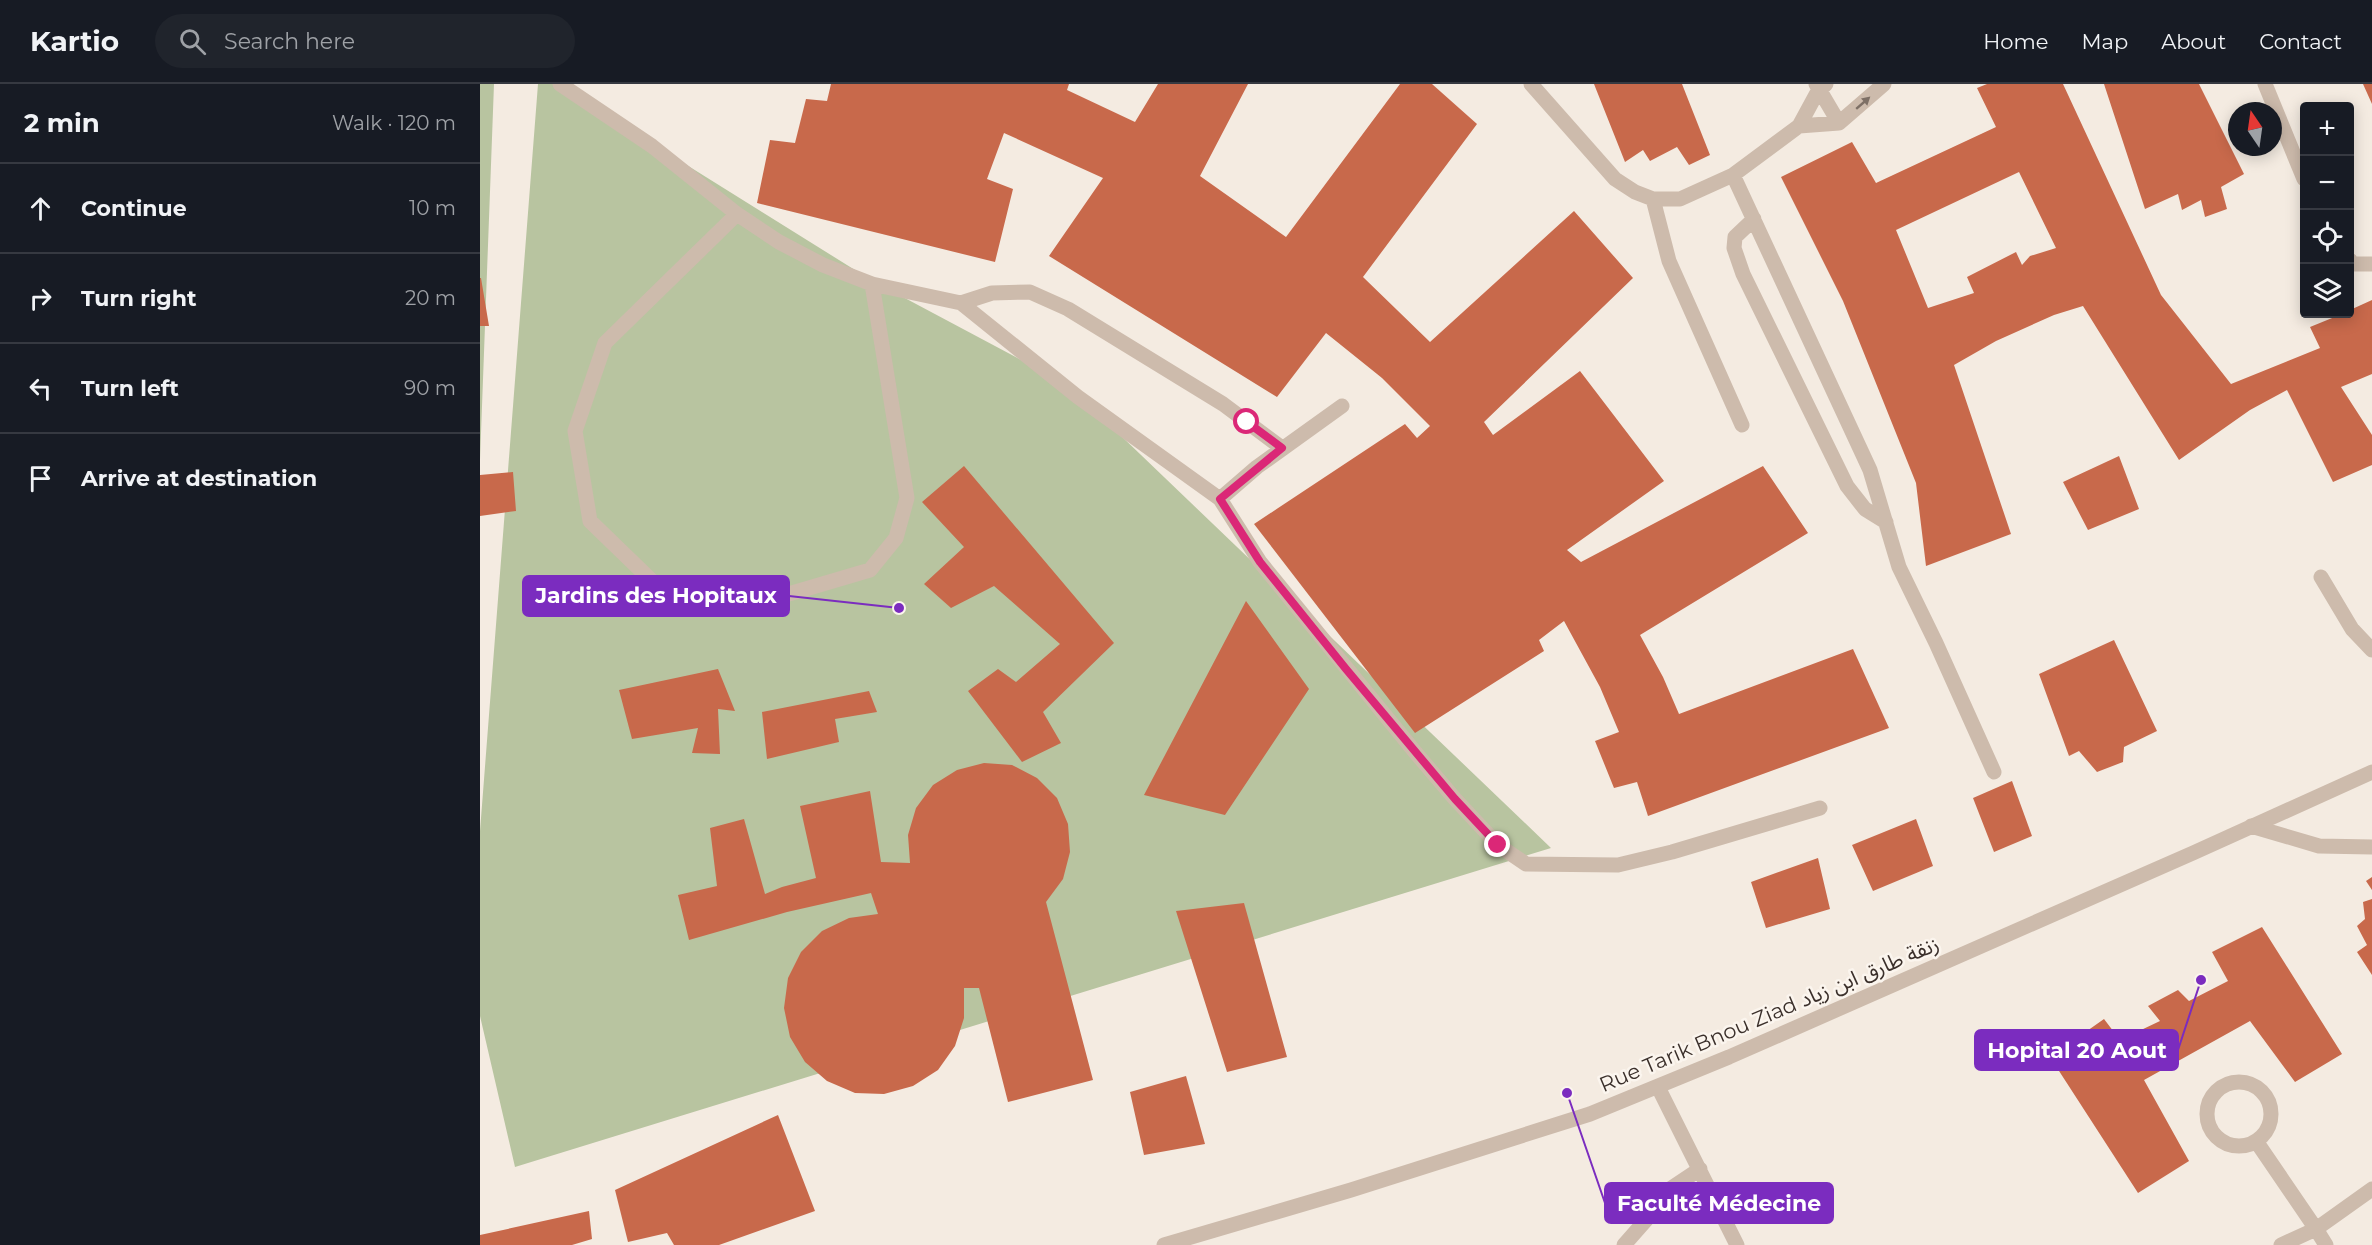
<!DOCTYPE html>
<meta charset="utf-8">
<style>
:root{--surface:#171b24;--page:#20242c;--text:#f1f3f6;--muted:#9ea1a6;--line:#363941}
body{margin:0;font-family:Montserrat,"Noto Sans Arabic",sans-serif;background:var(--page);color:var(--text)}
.controls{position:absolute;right:18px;top:18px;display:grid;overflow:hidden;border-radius:6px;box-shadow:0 3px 15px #0003}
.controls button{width:54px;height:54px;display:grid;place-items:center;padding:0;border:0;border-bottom:2px solid var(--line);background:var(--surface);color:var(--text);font:30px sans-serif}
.compass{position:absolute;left:1748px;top:18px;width:54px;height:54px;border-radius:50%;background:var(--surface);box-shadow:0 3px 15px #0003;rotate:347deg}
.stop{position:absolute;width:18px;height:18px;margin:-14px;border:4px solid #db2777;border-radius:50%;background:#fff}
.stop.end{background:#db2777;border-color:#fff;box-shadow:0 2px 6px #0008}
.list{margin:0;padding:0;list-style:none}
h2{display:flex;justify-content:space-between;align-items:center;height:78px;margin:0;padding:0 24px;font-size:26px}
h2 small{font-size:20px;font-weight:400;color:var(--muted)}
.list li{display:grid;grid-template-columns:39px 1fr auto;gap:18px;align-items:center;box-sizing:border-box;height:90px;padding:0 24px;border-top:2px solid var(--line)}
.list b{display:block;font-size:22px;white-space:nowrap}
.list em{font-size:20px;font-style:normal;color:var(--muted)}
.icon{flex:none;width:33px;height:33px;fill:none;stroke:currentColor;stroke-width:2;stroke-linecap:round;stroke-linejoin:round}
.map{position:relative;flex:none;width:1892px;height:1161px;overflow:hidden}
header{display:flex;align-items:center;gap:36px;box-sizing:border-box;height:84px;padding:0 30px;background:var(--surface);border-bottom:2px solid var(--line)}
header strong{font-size:28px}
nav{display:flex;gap:33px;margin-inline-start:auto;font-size:21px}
.search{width:420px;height:54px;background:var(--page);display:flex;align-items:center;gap:15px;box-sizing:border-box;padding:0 21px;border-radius:33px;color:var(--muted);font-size:22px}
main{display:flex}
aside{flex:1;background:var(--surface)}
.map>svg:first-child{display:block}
</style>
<header>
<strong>Kartio</strong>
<div class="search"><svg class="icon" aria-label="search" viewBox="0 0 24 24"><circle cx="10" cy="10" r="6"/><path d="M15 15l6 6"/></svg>Search here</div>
<nav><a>Home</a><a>Map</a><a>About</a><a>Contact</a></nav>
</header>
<main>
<aside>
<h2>2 min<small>Walk · 120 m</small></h2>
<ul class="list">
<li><svg class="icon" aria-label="ahead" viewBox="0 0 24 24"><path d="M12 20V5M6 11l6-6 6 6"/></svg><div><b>Continue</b></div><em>10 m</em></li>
<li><svg class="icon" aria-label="right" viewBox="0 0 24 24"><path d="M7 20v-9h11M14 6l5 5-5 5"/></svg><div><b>Turn right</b></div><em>20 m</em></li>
<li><svg class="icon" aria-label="left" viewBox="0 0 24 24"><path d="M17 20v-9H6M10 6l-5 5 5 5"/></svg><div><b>Turn left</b></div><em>90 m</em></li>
<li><svg class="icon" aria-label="arrive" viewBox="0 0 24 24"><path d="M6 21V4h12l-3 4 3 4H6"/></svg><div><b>Arrive at destination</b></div></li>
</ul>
</aside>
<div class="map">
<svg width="1892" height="1161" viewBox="0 0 1892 1161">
<rect width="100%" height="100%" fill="#f4ebe1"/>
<path fill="#b8c4a0" d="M 0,0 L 14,0 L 0,376 Z
M 58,0 L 77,0 L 391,196 L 588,301 L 1071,764 L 35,1083 L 0,932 L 0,747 Z"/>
<path fill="#c8694b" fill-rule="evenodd" d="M 351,0 L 589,0 L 587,6 L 655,38 L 678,0 L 768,0 L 720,92 L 806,153 L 920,0 L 952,0 L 997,40 L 883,193 L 950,258 L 1094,127 L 1153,194 L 1004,338 L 1013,351 L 1100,287 L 1184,397 L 1087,466 L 1101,478 L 1283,382 L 1328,449 L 1160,551 L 1183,593 L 1199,630 L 1373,565 L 1409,644 L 1168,732 L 1157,698 L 1134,704 L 1115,657 L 1139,648 L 1120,603 L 1084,537 L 1059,556 L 1064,567 L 935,649 L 774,440 L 925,340 L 937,354 L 950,342 L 902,294 L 846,249 L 797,313 L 569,172 L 623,94 L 524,49 L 507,95 L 533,105 L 515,178 L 277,119 L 290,56 L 315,59 L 326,15 L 347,17 Z
M 1114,0 L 1202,0 L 1230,71 L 1209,81 L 1197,63 L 1170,77 L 1163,66 L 1145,78 Z
M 1507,0 L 1583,0 L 1681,211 L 1751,300 L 1840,264 L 1830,243 L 1862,230 L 1870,230 L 1870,226 L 1892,216 L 1892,290 L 1861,303 L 1892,351 L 1892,381 L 1853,398 L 1807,306 L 1770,326 L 1699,376 L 1603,222 L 1574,231 L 1516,257 L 1474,281 L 1531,450 L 1446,482 L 1436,399 L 1363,217 L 1301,93 L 1372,58 L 1396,99 L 1516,43 L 1497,4 ZM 1539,88 L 1576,164 L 1550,172 L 1542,181 L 1536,168 L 1487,193 L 1494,209 L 1448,224 L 1416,146 Z
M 1624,0 L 1719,0 L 1764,90 L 1741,103 L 1747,125 L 1725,133 L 1721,116 L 1702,126 L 1698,110 L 1665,125 Z
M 1883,0 L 1892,0 L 1892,20 Z
M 0,194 L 1,194 L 9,242 L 0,242 Z
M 1639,372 L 1659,425 L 1608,446 L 1583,398 Z
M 484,382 L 634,559 L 563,628 L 581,659 L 542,678 L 488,607 L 518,585 L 536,598 L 580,560 L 514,502 L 471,524 L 444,500 L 484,463 L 442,418 Z
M 33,388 L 36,427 L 0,432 L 0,391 Z
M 766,517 L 829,605 L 745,731 L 664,711 Z
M 1634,556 L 1677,647 L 1644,663 L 1643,678 L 1617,688 L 1599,667 L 1589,672 L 1559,590 Z
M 238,585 L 255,627 L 238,625 L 240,670 L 212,669 L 218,644 L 152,655 L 139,606 Z
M 389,607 L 397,628 L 355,635 L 359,658 L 287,675 L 282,628 Z
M 504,679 L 532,681 L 557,694 L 577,714 L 588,740 L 590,768 L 583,795 L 566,818 L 613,996 L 528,1018 L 499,904 L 484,904 L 484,934 L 475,962 L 458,986 L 433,1002 L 404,1010 L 375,1009 L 347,997 L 325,978 L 310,953 L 304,924 L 308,894 L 321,868 L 342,847 L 369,834 L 398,830 L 391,809 L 307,828 L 209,856 L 198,811 L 237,802 L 230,744 L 264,735 L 285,810 L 302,803 L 336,794 L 320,722 L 390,707 L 401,778 L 430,779 L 428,751 L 436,724 L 453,701 L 477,686 Z
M 1532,697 L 1552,752 L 1514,768 L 1493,714 Z
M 1436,735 L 1453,782 L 1393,807 L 1372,761 Z
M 1338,774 L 1350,825 L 1286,844 L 1271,798 Z
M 1892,793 L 1892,806 L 1886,797 Z
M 1892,815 L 1892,891 L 1877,868 L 1887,861 L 1877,842 L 1885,835 L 1883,818 Z
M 764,819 L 807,973 L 747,988 L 696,827 Z
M 1782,843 L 1862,970 L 1815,998 L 1770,937 L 1664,996 L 1709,1077 L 1658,1109 L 1570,973 L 1624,935 L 1640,956 L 1680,937 L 1668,922 L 1698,906 L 1709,917 L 1748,897 L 1732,868 Z
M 706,992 L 725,1060 L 664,1071 L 650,1008 Z
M 298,1031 L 335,1127 L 239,1161 L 194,1161 L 187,1149 L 148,1158 L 135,1106 Z
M 109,1127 L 112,1155 L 92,1161 L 0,1161 L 0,1151 Z"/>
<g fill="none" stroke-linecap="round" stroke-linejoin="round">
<path stroke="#cdbbac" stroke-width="15" d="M 80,0 L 172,62 L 257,130 L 299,158 L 343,181 L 392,200 L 481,219 L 598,313 L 740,415 L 780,478 L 935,668 L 975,715 L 1018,761 L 1046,780 L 1138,781 L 1192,768 L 1340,724
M 1051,0 L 1135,95 L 1155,108 L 1173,115 L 1200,115 L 1253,91 L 1319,42 L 1338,7 L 1346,0
M 1336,0 L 1359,39
M 1785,0 L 1824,95
M 1319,42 L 1359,39 L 1404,0
M 1253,91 L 1390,386 L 1419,483 L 1456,559 L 1514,688
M 1173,115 L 1189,177 L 1262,341
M 257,130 L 125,259 L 95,347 L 110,437 L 173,498 L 295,514 L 390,486 L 416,454 L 427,414 L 392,200
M 1274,135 L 1255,153 L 1254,164 L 1263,190 L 1367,402 L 1385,425 L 1406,438
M 1870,176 L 1872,180 L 1892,180
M 481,219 L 512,209 L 550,208 L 588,225 L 743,320 L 802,364
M 740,415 L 777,383 L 862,322
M 1841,493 L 1872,545 L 1892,566
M 1771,742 L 1839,762 L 1892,763
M1727 1030a32 32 0 1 1 64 0a32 32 0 1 1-64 0Z
M 1178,1003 L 1257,1161
M 1776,1057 L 1836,1145 L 1892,1105
M 684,1161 L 871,1106 L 1110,1030 L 1249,973 L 1713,769 L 1892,688
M 1144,1161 L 1166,1136 L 1184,1109 L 1220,1085
M 1801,1161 L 1836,1145 L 1846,1161"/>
</g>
<defs><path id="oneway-solid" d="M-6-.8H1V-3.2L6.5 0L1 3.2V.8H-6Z" transform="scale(1.5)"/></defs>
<use fill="#7d6f65" href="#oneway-solid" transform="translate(1383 19) rotate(-41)"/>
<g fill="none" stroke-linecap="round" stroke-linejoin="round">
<path stroke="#db2777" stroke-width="8" d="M 767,338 L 802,364 L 740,415 L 780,478 L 866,585 L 975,715 L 1018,761"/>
</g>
<g text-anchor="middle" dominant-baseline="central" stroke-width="5" stroke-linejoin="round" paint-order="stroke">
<g font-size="21" fill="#3b302b" stroke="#fbf5ee">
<text transform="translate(1289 930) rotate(-23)">Rue Tarik Bnou Ziad زنقة طارق ابن زياد</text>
</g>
</g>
<path fill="none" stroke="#7b2cbf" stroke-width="2" d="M419 524L309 512M1721 896L1698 966M1087 1009L1125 1119"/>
<g fill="#7b2cbf" stroke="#fbf5ee" stroke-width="2">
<circle cx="419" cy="524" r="6"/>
<circle cx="1721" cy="896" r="6"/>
<circle cx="1087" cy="1009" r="6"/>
</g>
<g fill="#7b2cbf" stroke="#7b2cbf" stroke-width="2">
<rect x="43" y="492" width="266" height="40" rx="6"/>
<rect x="1495" y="946" width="203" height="40" rx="6"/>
<rect x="1125" y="1099" width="228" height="40" rx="6"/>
</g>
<g font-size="22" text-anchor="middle" font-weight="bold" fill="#fff">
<text x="176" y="519">Jardins des Hopitaux</text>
<text x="1597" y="974">Hopital 20 Aout</text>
<text x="1239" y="1127">Faculté Médecine</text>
</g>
</svg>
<div class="controls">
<button>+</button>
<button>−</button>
<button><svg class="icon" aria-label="locate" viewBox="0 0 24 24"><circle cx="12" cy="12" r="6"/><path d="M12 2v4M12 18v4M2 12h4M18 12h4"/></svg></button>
<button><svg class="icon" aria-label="layers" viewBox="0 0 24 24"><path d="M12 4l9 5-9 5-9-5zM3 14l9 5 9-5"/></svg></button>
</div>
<svg class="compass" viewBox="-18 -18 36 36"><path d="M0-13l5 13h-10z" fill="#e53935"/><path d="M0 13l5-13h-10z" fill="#9ea1a6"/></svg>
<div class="stop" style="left:767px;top:338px"></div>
<div class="stop end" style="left:1018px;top:761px"></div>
</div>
</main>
